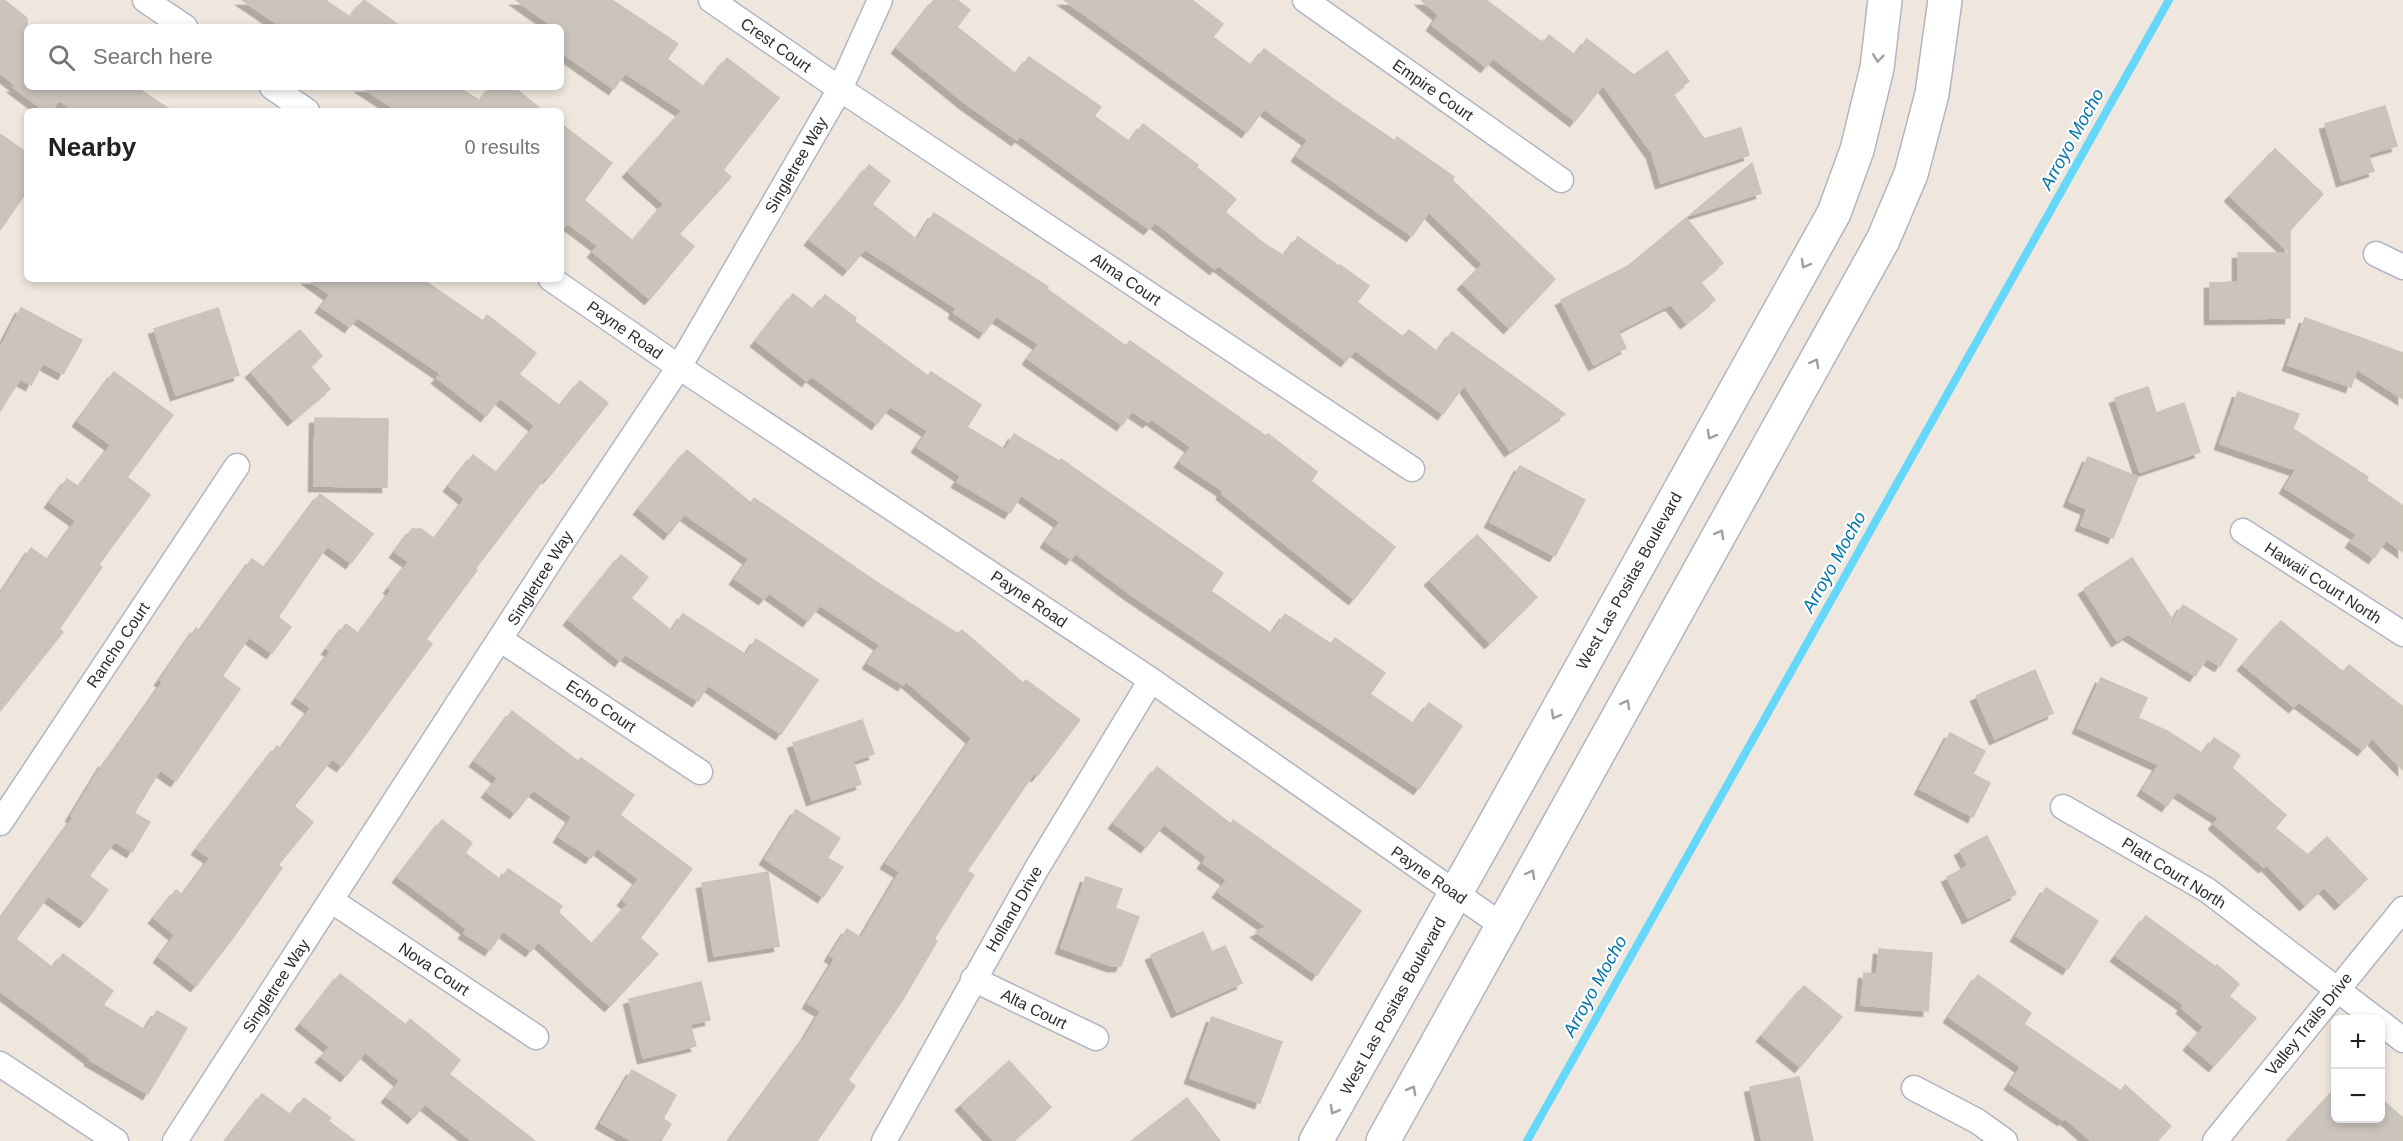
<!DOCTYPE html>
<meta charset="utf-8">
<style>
:root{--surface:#fff;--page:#f6f6f6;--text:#222;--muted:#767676;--line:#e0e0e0}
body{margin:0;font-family:Helvetica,sans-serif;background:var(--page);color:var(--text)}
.controls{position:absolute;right:18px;bottom:18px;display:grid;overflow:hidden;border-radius:9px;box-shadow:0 3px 9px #0003}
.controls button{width:54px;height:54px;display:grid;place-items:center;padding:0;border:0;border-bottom:2px solid var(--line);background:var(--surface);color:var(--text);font:30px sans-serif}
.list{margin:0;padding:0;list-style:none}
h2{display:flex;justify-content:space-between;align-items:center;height:78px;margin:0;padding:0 24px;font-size:26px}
h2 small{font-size:20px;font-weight:400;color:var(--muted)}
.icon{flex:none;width:33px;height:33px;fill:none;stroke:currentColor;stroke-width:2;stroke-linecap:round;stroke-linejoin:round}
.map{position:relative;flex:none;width:2403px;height:1141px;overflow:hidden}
.search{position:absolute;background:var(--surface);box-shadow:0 3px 9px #0003;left:24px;top:24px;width:540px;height:66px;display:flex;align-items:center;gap:15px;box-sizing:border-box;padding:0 21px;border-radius:9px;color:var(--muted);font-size:22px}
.panel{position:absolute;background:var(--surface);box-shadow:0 3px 9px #0003;left:24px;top:108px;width:540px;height:174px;border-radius:9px}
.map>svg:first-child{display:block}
</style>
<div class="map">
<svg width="2403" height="1141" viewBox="0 0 2403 1141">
<defs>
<filter id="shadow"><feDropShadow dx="-5.5" dy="5.5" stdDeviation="0" flood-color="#0004"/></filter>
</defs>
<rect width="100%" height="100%" fill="#efe7dd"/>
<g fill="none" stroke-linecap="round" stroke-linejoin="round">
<path stroke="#65d7fb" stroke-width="8" d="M 1527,1141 L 2169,0"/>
</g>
<path fill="#cac4bc" stroke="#cbc3b6" stroke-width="1.5" filter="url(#shadow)" d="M 0,0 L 4,0 L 27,18 L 27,87 L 136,87 L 172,111 L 74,111 L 59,100 L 51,111 L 45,111 L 13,87 L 18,87 L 0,73 Z
M 242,0 L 325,0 L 350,17 L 364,0 L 401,27 L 282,27 Z
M 516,0 L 612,0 L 678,44 L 667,59 L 704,87 L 727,58 L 779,98 L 723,170 L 731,177 L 679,234 L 694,246 L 650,299 L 593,252 L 598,246 L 567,223 L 561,231 L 561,124 L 612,163 L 584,200 L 633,241 L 664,204 L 628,172 L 682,111 L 625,73 L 614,89 L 561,52 L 561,27 L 554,27 Z
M 934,0 L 957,0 L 970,10 L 957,27 L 1016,74 L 1029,57 L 1101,107 L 1094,116 L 1130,142 L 1143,124 L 1198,165 L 1196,167 L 1236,199 L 1225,212 L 1266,245 L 1284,256 L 1298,237 L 1339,266 L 1340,265 L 1369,286 L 1357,302 L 1403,337 L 1409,330 L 1438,352 L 1452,332 L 1565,414 L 1510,451 L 1464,385 L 1443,414 L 1355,350 L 1346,361 L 1218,265 L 1215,269 L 1155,222 L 1149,229 L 1020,136 L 1017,140 L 966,104 L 897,48 Z
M 1064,0 L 1192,0 L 1223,24 L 1213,37 L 1252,66 L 1264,49 L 1336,101 L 1395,141 L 1397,137 L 1454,177 L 1452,180 L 1555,279 L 1509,328 L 1463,284 L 1483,264 L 1429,212 L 1412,236 L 1297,156 L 1308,140 L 1264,109 L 1247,132 Z
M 1421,0 L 1486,0 L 1543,43 L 1549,35 L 1575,55 L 1587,39 L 1634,75 L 1667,51 L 1689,81 L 1673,94 L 1704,139 L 1741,128 L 1749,155 L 1661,183 L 1652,153 L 1603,85 L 1575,121 L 1493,58 L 1486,67 L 1432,25 L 1439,15 Z
M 361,87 L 458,87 L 480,101 L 491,87 L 514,87 L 543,111 L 398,111 Z
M 2385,106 L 2397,146 L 2368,154 L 2374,171 L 2342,181 L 2325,124 Z
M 0,134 L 27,153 L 27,191 L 0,230 Z
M 2275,149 L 2323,194 L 2290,230 L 2290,318 L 2210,319 L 2210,283 L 2238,282 L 2238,253 L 2290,253 L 2230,196 Z
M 1752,163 L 1761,193 L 1690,215 Z
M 869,165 L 890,181 L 872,204 L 917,240 L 934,213 L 1048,287 L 1047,289 L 1126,346 L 1130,341 L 1266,436 L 1268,434 L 1317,472 L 1311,481 L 1395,547 L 1354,599 L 1222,494 L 1223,491 L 1180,462 L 1191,447 L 1151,419 L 1148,422 L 1132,411 L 1122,425 L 1028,359 L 1039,344 L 996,316 L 984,333 L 954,313 L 956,308 L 865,249 L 848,270 L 810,240 Z
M 1686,218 L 1723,263 L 1700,282 L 1715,300 L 1686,323 L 1671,304 L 1618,331 L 1626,348 L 1594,365 L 1561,300 L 1628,266 Z
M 308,279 L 422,279 L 483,321 L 487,315 L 536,353 L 519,374 L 560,406 L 580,381 L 608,403 L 548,478 L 546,476 L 475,569 L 477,570 L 426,639 L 432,644 L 342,766 L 332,759 L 294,806 L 313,822 L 278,865 L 282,868 L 235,935 L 196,986 L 159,957 L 175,935 L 154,918 L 176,890 L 183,895 L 210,858 L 197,849 L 277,746 L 281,749 L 311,708 L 297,698 L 331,651 L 327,649 L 346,624 L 359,634 L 392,590 L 389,588 L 409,562 L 395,552 L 412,529 L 421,529 L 435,539 L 465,499 L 449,486 L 473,455 L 497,473 L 535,426 L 500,398 L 486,416 L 437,378 L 441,374 L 357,317 L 350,327 L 321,307 L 330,295 Z
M 793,294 L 814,310 L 825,295 L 856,318 L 854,321 L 928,376 L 931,372 L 981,405 L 967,427 L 1005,450 L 1014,434 L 1059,461 L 1061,459 L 1223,573 L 1211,591 L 1272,634 L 1285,614 L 1331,644 L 1335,638 L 1385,673 L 1370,694 L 1414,724 L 1429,703 L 1462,726 L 1419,789 L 1131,595 L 1075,553 L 1071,559 L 1046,542 L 1060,522 L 1021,495 L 1010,513 L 957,482 L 961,476 L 917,447 L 928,431 L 890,406 L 877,424 L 811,376 L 807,381 L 756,341 Z
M 21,308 L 82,340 L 63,374 L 43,363 L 31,385 L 20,379 L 0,411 L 0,348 Z
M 218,308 L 239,375 L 176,395 L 154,329 Z
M 2305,318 L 2403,353 L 2403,399 L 2357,369 L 2351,387 L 2288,365 Z
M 300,330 L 322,356 L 310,366 L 330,389 L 293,420 L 251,372 Z
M 114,372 L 173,415 L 127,477 L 150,495 L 99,564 L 102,567 L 59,629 L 63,632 L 0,711 L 0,595 L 31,548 L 48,560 L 76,521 L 50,502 L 67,479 L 79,487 L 111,445 L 78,421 Z
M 2148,387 L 2156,413 L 2184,403 L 2200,452 L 2140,472 L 2115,398 Z
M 2238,392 L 2299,414 L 2293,429 L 2368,477 L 2366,480 L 2403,506 L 2403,552 L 2386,540 L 2374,558 L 2351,542 L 2357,534 L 2285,488 L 2296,470 L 2220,444 Z
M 315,418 L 388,419 L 387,487 L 314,486 Z
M 687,450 L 751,503 L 754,498 L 881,585 L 958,634 L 962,630 L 1023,683 L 1026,680 L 1080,720 L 1037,776 L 1034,773 L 967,871 L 974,875 L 934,939 L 937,941 L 903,999 L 848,1080 L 855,1086 L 817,1141 L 729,1141 L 806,1036 L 821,1011 L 808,1003 L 835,959 L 830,956 L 847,929 L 861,938 L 900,872 L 886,863 L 972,738 L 906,681 L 903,685 L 868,663 L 880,645 L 820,605 L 808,621 L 769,593 L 764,599 L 735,579 L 749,559 L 684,514 L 669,534 L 639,509 Z
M 2088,457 L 2138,477 L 2113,538 L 2081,525 L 2087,509 L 2069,501 Z
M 1520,466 L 1585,500 L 1555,556 L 1490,522 Z
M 320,494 L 373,534 L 351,563 L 327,546 L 278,617 L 291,627 L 272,653 L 249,637 L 222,676 L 240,689 L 176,781 L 160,770 L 134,813 L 150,822 L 132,852 L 115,841 L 89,876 L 108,890 L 85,922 L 48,896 L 16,939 L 53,968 L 63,954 L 113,991 L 103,1005 L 145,1030 L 157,1011 L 187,1028 L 148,1094 L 90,1060 L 91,1059 L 0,991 L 0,920 L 74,817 L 71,816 L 104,762 L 106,763 L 163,682 L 160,680 L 196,628 L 200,631 L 252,559 L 265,568 Z
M 1477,535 L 1537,597 L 1490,643 L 1430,580 Z
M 621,555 L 648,577 L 631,598 L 672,631 L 683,614 L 746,655 L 756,639 L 818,680 L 781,734 L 708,685 L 698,701 L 625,654 L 620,661 L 569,620 Z
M 2132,558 L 2173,621 L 2183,605 L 2237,639 L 2220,666 L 2207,658 L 2195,676 L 2128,634 L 2117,641 L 2084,589 Z
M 2281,621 L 2343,672 L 2349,665 L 2403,707 L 2403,770 L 2372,738 L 2363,750 L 2299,702 L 2294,707 L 2243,665 Z
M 2035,670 L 2053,713 L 1995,739 L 1976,696 Z
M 2101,678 L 2147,698 L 2138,718 L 2167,731 L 2203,754 L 2214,738 L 2240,755 L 2232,768 L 2286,815 L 2275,828 L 2308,855 L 2327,837 L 2367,879 L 2340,904 L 2324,887 L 2305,905 L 2267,865 L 2264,867 L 2214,824 L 2219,818 L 2177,791 L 2167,806 L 2143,790 L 2159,765 L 2078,728 Z
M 512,711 L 578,761 L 581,758 L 634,795 L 620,815 L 692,869 L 640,938 L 658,954 L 610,1006 L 538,941 L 531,951 L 503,931 L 490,950 L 464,933 L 467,929 L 398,877 L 442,820 L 472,843 L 465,853 L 501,880 L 508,869 L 562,906 L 558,912 L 592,944 L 628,904 L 623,900 L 639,879 L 597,848 L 591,858 L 559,837 L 572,817 L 533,790 L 515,813 L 487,792 L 498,778 L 475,761 Z
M 862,720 L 874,754 L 853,761 L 861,784 L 812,800 L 793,743 Z
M 1950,733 L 1985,751 L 1973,774 L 1990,783 L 1973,817 L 1920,789 Z
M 1157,767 L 1231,824 L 1233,820 L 1361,911 L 1317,975 L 1256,932 L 1267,927 L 1218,892 L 1227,880 L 1203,863 L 1207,857 L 1164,824 L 1146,847 L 1114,823 Z
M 796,810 L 840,838 L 827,858 L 843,867 L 823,897 L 765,859 Z
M 1987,836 L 2016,894 L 1968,918 L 1947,877 L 1968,866 L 1960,850 Z
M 768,872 L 779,946 L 714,956 L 702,883 Z
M 1086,877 L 1122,889 L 1115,908 L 1139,917 L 1121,966 L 1112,966 L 1061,948 Z
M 2046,888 L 2098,921 L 2068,969 L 2016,936 Z
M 2146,916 L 2216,967 L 2217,965 L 2239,984 L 2229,996 L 2256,1018 L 2214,1066 L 2189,1045 L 2204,1027 L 2182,1008 L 2184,1005 L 2116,956 Z
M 1203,932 L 1212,952 L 1225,946 L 1242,983 L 1177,1012 L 1151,955 Z
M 1879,949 L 1932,953 L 1928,1011 L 1861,1005 L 1864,973 L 1877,974 Z
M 340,974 L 406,1025 L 410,1019 L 460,1060 L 449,1074 L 535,1141 L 472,1141 L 425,1104 L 413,1118 L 387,1097 L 400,1081 L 365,1052 L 346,1076 L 321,1057 L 330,1047 L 301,1024 Z
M 1978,975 L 2031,1013 L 2024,1024 L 2121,1091 L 2125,1085 L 2171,1126 L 2157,1141 L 2091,1141 L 2065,1118 L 2063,1120 L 2010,1084 L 2021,1067 L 1949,1017 Z
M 701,982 L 710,1020 L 690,1024 L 696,1046 L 643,1058 L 629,999 Z
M 1804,986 L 1842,1017 L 1800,1067 L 1762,1036 Z
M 1212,1017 L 1282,1042 L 1260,1103 L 1190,1078 Z
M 1009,1061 L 1051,1107 L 1013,1141 L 994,1141 L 961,1105 Z
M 632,1070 L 676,1095 L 663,1119 L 671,1124 L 661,1141 L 632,1141 L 601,1123 Z
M 1799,1077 L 1813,1141 L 1762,1141 L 1750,1087 Z
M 2336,1088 L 2336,1119 L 2380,1119 L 2380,1098 L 2403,1118 L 2403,1141 L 2287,1141 Z
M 262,1094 L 291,1115 L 304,1098 L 331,1118 L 328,1121 L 355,1141 L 226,1141 Z
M 1187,1098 L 1220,1141 L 1131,1141 Z"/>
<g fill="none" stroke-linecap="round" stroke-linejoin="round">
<defs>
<path id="street" d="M 145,0 L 185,27
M 711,0 L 840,89 L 1412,469
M 1305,0 L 1561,180
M 272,87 L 307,111
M 2376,254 L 2403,267
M 551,279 L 679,367 L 1151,680 L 1503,926
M 2243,531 L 2403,634
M 501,640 L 700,772
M 2063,807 L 2207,890 L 2377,1020
M 0,823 L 237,466
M 332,901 L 536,1037
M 973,979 L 1096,1038
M 2380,1022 L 2403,1040
M 0,1064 L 116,1141
M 1914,1088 L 1977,1121 L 2005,1141
M 175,1141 L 565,538 L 679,367 L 840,89 L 880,0
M 884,1141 L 1037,868 L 1151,680
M 2215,1141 L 2403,909"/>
<path id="secondary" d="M 1316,1141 L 1494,825 L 1834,213 L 1857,150 L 1877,68 L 1885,0
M 1383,1141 L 1883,240 L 1911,174 L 1932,94 L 1945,0"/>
</defs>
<use href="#street" stroke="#b1b4c1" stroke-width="27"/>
<use href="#secondary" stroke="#b1b4c1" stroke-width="36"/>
<use href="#street" stroke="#fff" stroke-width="24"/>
<use href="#secondary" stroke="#fff" stroke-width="33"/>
</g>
<defs><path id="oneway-chevron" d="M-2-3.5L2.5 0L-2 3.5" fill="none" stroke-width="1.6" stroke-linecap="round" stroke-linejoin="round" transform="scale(1.5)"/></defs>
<g stroke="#a0a0a0">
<use href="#oneway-chevron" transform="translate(1878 58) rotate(97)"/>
<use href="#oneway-chevron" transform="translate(1805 264) rotate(119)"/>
<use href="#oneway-chevron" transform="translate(1815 363) rotate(-61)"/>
<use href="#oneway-chevron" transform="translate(1711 435) rotate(119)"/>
<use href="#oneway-chevron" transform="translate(1720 534) rotate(-61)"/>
<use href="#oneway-chevron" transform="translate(1626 704) rotate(-61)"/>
<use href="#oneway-chevron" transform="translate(1555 715) rotate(119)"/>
<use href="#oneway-chevron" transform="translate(1531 874) rotate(-61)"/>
<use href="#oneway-chevron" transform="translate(1412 1090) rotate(-61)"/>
<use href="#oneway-chevron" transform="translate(1334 1110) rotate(119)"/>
</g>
<g text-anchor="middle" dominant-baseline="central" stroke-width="4.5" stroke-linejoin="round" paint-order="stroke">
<g font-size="16" fill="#2c2c2c" stroke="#fff">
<text transform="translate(776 45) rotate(35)">Crest Court</text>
<text transform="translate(1433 90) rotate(35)">Empire Court</text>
<text transform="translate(796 165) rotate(-60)">Singletree Way</text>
<text transform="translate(1126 279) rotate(34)">Alma Court</text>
<text transform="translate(625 330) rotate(35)">Payne Road</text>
<text transform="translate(540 578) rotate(-58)">Singletree Way</text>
<text transform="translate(1629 581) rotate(-61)">West Las Positas Boulevard</text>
<text transform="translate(2323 583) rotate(33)">Hawaii Court North</text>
<text transform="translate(1029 599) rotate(34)">Payne Road</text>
<text transform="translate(118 645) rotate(-56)">Rancho Court</text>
<text transform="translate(601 706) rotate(34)">Echo Court</text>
<text transform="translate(2174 873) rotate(32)">Platt Court North</text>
<text transform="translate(1429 875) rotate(35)">Payne Road</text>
<text transform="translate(1014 909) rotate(-60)">Holland Drive</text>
<text transform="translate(434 969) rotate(34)">Nova Court</text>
<text transform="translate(276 986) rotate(-57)">Singletree Way</text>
<text transform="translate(1393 1006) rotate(-61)">West Las Positas Boulevard</text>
<text transform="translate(1034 1009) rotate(26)">Alta Court</text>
<text transform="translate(2309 1024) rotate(-51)">Valley Trails Drive</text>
</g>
<g font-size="18" font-style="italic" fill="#0074ac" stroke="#fff">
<text transform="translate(2072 139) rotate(-61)">Arroyo Mocho</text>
<text transform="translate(1834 562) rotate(-61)">Arroyo Mocho</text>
<text transform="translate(1595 986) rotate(-61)">Arroyo Mocho</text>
</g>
</g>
</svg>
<div class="controls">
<button>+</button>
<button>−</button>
</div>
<div class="search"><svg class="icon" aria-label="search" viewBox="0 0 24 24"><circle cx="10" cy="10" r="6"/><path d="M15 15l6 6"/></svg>Search here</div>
<section class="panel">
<h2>Nearby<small>0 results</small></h2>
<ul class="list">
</ul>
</section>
</div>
